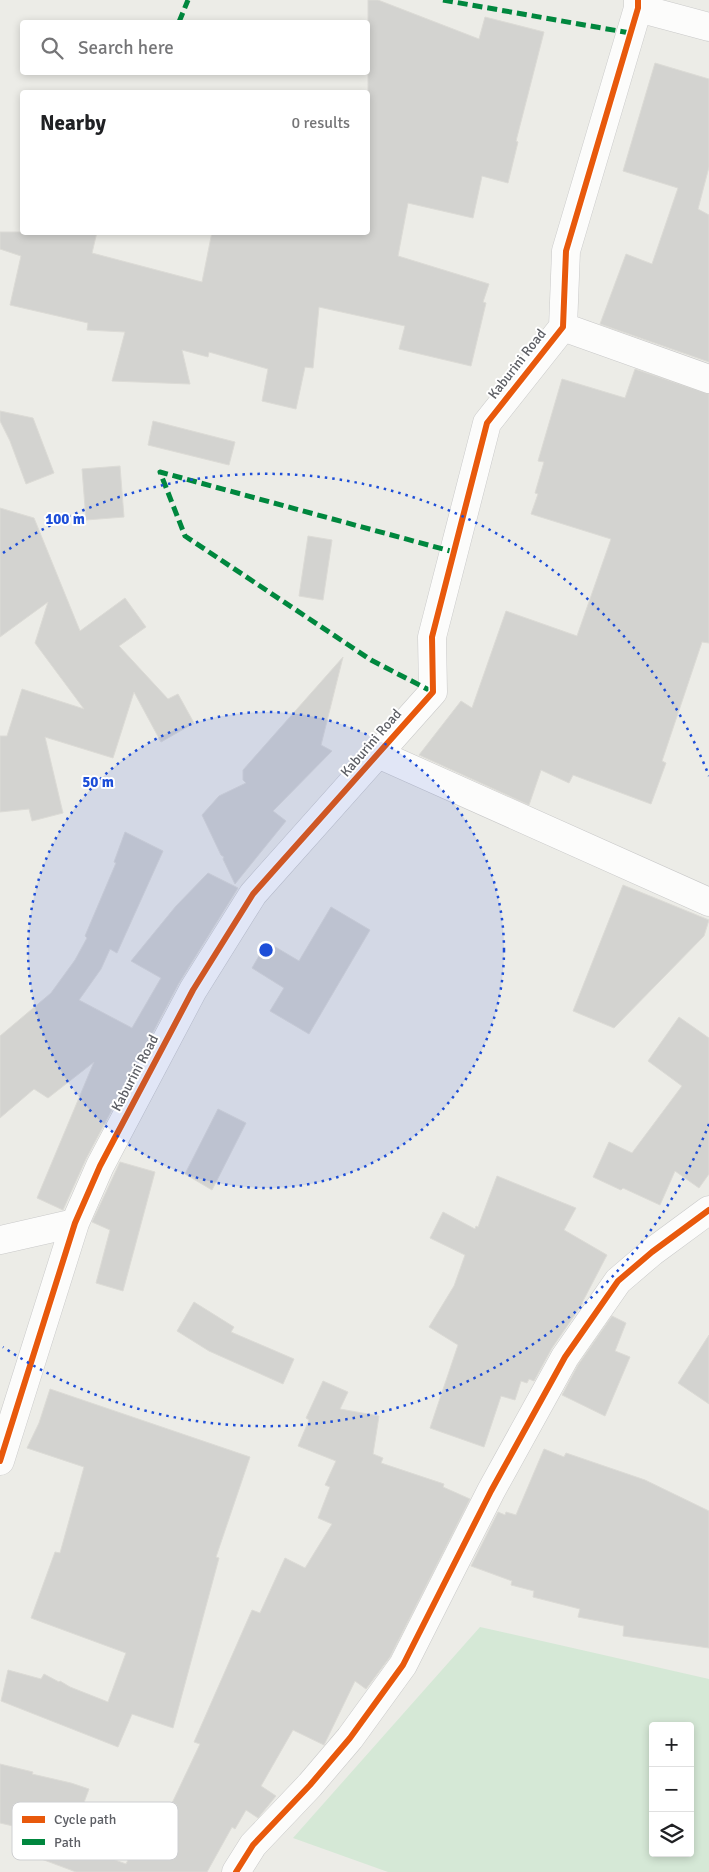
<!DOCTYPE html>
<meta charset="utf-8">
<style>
:root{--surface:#fff;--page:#f2f2f2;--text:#202124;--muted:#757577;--line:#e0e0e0}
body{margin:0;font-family:Signika,sans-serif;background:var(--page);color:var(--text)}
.controls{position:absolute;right:15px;bottom:15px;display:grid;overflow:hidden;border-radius:5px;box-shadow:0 2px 8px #0003}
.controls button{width:45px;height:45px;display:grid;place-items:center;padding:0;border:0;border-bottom:1px solid var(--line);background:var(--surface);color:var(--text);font:25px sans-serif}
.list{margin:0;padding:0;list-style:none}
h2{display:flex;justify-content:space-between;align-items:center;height:65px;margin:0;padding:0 20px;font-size:21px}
h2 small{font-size:16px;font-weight:400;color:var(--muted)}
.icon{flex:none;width:28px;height:28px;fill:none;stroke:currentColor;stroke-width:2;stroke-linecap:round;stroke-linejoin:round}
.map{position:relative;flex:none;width:709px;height:1872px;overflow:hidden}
.search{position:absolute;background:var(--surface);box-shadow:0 2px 8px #0003;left:20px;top:20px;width:350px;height:55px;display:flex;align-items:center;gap:12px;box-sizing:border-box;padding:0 18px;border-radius:5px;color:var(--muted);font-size:19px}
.panel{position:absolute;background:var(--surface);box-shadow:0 2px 8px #0003;left:20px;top:90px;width:350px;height:145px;border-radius:5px}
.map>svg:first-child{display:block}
</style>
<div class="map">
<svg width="709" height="1872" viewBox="0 0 709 1872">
<rect width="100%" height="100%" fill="#ecece7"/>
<path fill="#d5e8d6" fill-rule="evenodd" d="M 480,1627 L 709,1679 L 709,1872 L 388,1872 L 293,1838 ZM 653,1726 L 690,1726 L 690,1853 L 653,1853 Z"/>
<path fill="#d3d3d0" stroke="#dcdbd6" d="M 368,0 L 378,0 L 479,39 L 485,17 L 544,32 L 516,141 L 518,142 L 508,183 L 482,176 L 473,218 L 408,203 L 398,256 L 489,284 L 483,302 L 486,303 L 471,366 L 399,349 L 405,326 L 319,307 L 313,368 L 305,367 L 296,409 L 262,401 L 268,369 L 209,352 L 208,357 L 182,350 L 190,384 L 112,381 L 125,332 L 87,330 L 88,323 L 10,305 L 21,256 L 0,249 L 0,232 L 97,232 L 92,253 L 202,282 L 212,232 L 368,232 Z
M 655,63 L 709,79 L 709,167 L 698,209 L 709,215 L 709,362 L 600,324 L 626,254 L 652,264 L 678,188 L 623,171 Z
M 635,369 L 709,394 L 709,643 L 702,642 L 662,761 L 666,763 L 651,804 L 573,775 L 569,783 L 541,770 L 529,805 L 419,755 L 461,701 L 472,708 L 506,611 L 577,636 L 611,539 L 531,514 L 538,494 L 535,493 L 544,462 L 538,461 L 562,379 L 625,398 Z
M 0,411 L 33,418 L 54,473 L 26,484 L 10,441 L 0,421 Z
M 153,421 L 235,442 L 229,465 L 148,445 Z
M 120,466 L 124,517 L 86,520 L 82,469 Z
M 0,508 L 34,518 L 80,631 L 125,598 L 146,627 L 119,646 L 168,699 L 178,694 L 194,723 L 161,742 L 134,692 L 113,758 L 45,737 L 63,813 L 32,821 L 29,809 L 0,812 L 0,736 L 7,736 L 22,689 L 84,709 L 35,643 L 48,602 L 0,637 Z
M 308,536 L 332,540 L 323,600 L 299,596 Z
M 343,657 L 321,745 L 332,751 L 273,811 L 286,821 L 235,884 L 223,859 L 224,857 L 221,855 L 202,815 L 219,796 L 246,783 L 243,780 L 243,770 Z
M 125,832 L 163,851 L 117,953 L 110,949 L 101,969 L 79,1000 L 132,1028 L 161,978 L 131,961 L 176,906 L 208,873 L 238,888 L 179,983 L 86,1159 L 63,1210 L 37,1198 L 94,1062 L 48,1098 L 34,1089 L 0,1118 L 0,1036 L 51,993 L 75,960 L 87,938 L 85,936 L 116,863 L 114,862 Z
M 623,885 L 709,920 L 704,936 L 614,1028 L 573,1011 Z
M 331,907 L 370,930 L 309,1034 L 270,1011 L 284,988 L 252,968 L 267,942 L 299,961 Z
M 679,1017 L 709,1038 L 709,1174 L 699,1188 L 675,1171 L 660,1205 L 623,1188 L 621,1190 L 593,1177 L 609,1142 L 632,1153 L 682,1086 L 648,1061 Z
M 218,1109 L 246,1123 L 212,1190 L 185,1174 Z
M 120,1162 L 155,1172 L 123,1291 L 96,1283 L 110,1230 L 92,1222 Z
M 497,1176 L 576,1208 L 564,1230 L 607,1255 L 582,1303 L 583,1303 L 552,1348 L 534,1381 L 529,1379 L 527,1383 L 521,1381 L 515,1400 L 501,1396 L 484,1447 L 430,1428 L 458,1345 L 429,1327 L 454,1286 L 465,1255 L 430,1238 L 443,1212 L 475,1229 L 476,1226 L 478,1227 Z
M 194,1302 L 234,1327 L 231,1332 L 294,1359 L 283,1384 L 209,1351 L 177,1331 Z
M 612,1316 L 626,1323 L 615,1351 L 630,1357 L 605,1416 L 562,1395 L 578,1365 Z
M 709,1335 L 709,1404 L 678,1383 Z
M 323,1381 L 348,1392 L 340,1409 L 379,1416 L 373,1454 L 383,1458 L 381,1463 L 444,1484 L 443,1487 L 470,1499 L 390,1657 L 366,1689 L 355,1681 L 324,1745 L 293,1730 L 261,1786 L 276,1796 L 258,1818 L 246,1810 L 235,1829 L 232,1827 L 207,1872 L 76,1872 L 36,1857 L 43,1835 L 26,1831 L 26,1829 L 0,1823 L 0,1764 L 33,1772 L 32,1774 L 71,1783 L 89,1789 L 69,1843 L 126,1864 L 153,1809 L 159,1812 L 162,1803 L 169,1806 L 173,1801 L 200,1744 L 194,1742 L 252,1610 L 260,1613 L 285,1558 L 305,1568 L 332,1524 L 318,1518 L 330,1487 L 325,1485 L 336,1461 L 298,1446 L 309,1420 L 306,1418 Z
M 50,1389 L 250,1457 L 216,1557 L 219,1558 L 173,1728 L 132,1714 L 118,1747 L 1,1701 L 8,1670 L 41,1679 L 44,1674 L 59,1682 L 60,1681 L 70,1687 L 108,1702 L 126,1653 L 31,1618 L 55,1552 L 60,1553 L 84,1467 L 27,1448 L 39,1423 Z
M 544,1449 L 564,1457 L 566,1453 L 645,1480 L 709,1511 L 709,1648 L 623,1636 L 624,1626 L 578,1617 L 580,1609 L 533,1597 L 534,1591 L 511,1585 L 512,1581 L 471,1566 L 498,1512 L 505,1515 L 506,1512 L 516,1515 Z"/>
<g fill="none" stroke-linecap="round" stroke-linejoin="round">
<defs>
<path id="minor" d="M 638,8 L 709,27
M 563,327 L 709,379
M 378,754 L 709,902
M 0,1240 L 75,1223
M 0,1461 L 75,1223 L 100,1166 L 193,990 L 253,894 L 433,692 L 432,637 L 487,423 L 563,327 L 566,251 L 638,8 L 638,0
M 236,1872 L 253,1845 L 310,1785 L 350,1738 L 403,1665 L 491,1491 L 565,1357 L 618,1281 L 652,1252 L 709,1210"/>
</defs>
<use href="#minor" stroke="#c9c9c9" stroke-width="29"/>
<use href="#minor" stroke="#fcfcfb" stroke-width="28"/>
<path stroke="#00873e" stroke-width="5" stroke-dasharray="10 5" stroke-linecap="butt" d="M 443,0 L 630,33
M 179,22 L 188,0
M 433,692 L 371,660 L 185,536 L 160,472 L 454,552"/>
<defs>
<path id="cycleway" d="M 0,1461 L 75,1223 L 100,1166 L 193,990 L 253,894 L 433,692 L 432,637 L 487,423 L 563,327 L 566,251 L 638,8 L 638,0
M 236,1872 L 253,1845 L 310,1785 L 350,1738 L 403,1665 L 491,1491 L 565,1357 L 618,1281 L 652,1252 L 709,1210"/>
</defs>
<use href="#cycleway" stroke="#fff" stroke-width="9"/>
<use href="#cycleway" stroke="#e8590c" stroke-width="6"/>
</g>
<circle cx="266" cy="950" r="238" fill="#1d4ed8" fill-opacity=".12"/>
<g fill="none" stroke="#1d4ed8" stroke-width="2.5" stroke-dasharray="2.5 5">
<circle cx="266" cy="950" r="238"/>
<path d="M709 1124A476 476 0 0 1 3 1347M3 553A476 476 0 0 1 709 776"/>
</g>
<g text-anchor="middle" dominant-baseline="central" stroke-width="4" stroke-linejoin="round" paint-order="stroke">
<g font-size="14" fill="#5d5f65" stroke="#fff">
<text transform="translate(517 364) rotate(-52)">Kaburini Road</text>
<text transform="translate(371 743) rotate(-49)">Kaburini Road</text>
<text transform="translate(135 1073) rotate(-62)">Kaburini Road</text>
</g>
</g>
<rect x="12" y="1802" width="166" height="58" rx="8" fill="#fff" stroke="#cecfd1" stroke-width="1"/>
<rect x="22" y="1816" width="23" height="7" fill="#e8590c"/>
<rect x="22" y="1839" width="23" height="6" fill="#00873e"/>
<g font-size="14" fill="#5d5f65">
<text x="54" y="1824">Cycle path</text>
<text x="54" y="1847">Path</text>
</g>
<circle cx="266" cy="950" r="8" fill="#1d4ed8" stroke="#fff" stroke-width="2.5"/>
<g font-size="15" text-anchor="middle" font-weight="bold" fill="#1d4ed8" stroke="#fff" stroke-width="4" stroke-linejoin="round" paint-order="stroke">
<text x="65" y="524">100 m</text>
<text x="98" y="787">50 m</text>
</g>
</svg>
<div class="controls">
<button>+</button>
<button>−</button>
<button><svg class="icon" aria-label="layers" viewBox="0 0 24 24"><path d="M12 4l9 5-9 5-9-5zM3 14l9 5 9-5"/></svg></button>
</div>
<div class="search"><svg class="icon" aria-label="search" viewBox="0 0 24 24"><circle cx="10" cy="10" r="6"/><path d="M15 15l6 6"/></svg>Search here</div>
<section class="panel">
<h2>Nearby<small>0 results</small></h2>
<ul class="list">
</ul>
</section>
</div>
